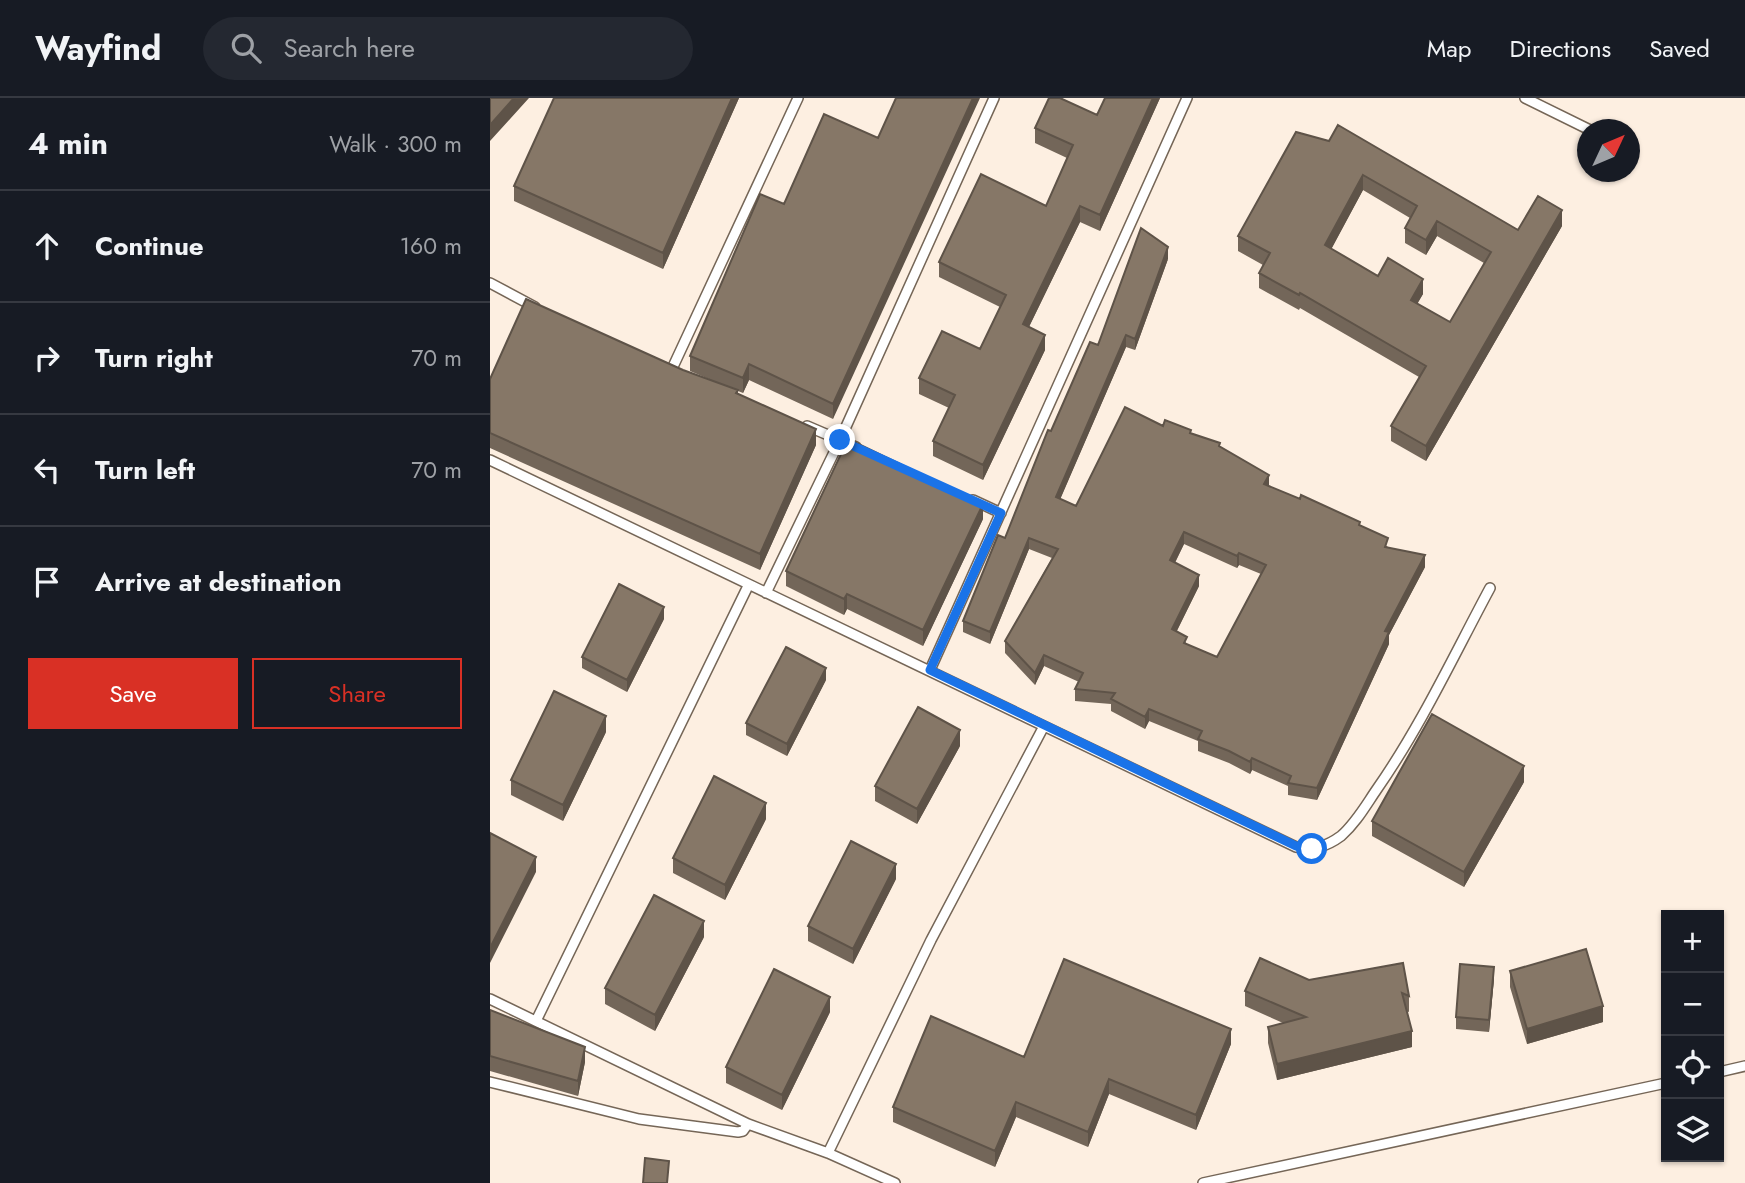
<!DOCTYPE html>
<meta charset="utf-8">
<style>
:root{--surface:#171b24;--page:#242831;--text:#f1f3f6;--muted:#9ea1a6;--line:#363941;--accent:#d93025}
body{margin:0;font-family:Jost,sans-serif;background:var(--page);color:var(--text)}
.controls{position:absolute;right:21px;bottom:21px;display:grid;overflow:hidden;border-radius:0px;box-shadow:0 2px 5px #0004}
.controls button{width:63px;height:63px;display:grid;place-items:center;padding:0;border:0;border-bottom:2px solid var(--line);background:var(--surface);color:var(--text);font:35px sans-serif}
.compass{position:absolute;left:1087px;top:21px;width:63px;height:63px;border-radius:50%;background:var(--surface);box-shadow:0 2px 5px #0004;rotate:46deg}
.stop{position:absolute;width:21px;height:21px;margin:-16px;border:5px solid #1a73e8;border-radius:50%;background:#fff}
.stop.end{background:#1a73e8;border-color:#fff;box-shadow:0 2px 7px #0008}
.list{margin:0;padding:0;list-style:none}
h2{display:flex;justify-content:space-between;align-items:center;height:91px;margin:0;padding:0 28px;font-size:30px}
h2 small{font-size:23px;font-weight:400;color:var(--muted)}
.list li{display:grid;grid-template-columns:46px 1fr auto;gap:21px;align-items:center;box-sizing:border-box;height:112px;padding:0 28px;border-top:2px solid var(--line)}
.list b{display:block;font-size:26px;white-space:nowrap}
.list em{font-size:23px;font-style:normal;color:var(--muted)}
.actions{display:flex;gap:14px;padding:21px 28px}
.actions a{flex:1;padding:16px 0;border:2px solid var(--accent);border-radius:0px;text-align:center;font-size:24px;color:var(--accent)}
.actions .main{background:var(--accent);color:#fff}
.icon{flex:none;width:38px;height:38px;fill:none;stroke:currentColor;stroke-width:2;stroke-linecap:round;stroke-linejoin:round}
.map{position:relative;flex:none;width:1255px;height:1085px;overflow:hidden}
header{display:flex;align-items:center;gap:42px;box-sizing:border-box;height:98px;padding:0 35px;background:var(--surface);border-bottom:2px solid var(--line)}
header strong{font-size:33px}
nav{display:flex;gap:38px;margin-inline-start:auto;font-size:24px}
.search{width:490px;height:63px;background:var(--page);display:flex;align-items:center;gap:18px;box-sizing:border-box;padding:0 24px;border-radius:38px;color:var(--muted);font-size:26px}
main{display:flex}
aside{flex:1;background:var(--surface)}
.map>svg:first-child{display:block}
</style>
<header>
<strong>Wayfind</strong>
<div class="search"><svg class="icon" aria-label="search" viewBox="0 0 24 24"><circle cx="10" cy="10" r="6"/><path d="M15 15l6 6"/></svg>Search here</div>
<nav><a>Map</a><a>Directions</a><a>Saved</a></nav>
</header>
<main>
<aside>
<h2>4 min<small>Walk · 300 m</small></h2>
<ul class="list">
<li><svg class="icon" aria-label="ahead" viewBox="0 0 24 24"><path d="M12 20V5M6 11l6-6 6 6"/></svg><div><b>Continue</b></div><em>160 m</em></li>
<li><svg class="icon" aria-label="right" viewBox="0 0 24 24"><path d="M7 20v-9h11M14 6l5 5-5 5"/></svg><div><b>Turn right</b></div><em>70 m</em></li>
<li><svg class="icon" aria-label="left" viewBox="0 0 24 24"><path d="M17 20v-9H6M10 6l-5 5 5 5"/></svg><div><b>Turn left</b></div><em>70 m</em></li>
<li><svg class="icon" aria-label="arrive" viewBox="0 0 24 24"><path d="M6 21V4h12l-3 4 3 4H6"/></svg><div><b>Arrive at destination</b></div></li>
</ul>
<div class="actions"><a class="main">Save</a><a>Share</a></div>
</aside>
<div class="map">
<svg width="1255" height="1085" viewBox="0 0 1255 1085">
<rect width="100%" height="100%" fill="#fdefe1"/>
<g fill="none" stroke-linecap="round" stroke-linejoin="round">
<defs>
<path id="lane" d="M 1035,0 L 1100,32
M 0,185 L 45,209
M 181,273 L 308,0
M 317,328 L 366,349
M 0,362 L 806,749 C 824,752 836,749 851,738 C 866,725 876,707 887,691 C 931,628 964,557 1000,490
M 483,402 L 511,415
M 276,495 L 350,342 L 504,0
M 440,572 L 697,0
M 0,901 L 258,1026 L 338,1055 L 441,842 L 554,628
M 46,923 L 258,488
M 1229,974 L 1255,968
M 0,984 L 149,1021 L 248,1034 L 253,1033 L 258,1026
M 338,1055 L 405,1085
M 713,1085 L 1176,985"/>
</defs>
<use href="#lane" stroke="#756657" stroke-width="12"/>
<use href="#lane" stroke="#fff" stroke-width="9"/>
</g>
<path fill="#736659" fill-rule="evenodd" d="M 64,0 L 249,0 L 173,171 L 24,103 L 24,88 Z
M 615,0 L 670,0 L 610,133 L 590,124 L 539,229 L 555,252 L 493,382 L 443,358 L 443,343 L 459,310 L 429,296 L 429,280 L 490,251 L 510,209 L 449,179 L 449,164 L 556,108 L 577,60 L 545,45 L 545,30 L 607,17 Z
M 806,34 L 1028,132 L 1072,128 L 936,363 L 901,343 L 901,328 L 929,279 L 810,210 L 809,212 L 769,190 L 769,175 L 773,167 L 748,153 L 748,138 ZM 873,92 L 920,120 L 915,130 L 915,145 L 936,157 L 947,138 L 994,165 L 960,224 L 927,205 L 933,196 L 888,178 L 841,151 Z
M 388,40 L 343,321 L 259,282 L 253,295 L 248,293 L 248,296 L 326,347 L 270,472 L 0,350 L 0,281 L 193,272 L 233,287 L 200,273 L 200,258 L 294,106 Z
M 678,161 L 645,252 L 636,249 L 570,401 L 586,408 L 673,328 L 701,336 L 730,348 L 779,388 L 870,428 L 898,449 L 935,469 L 899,537 L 899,546 L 827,702 L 798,697 L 798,688 L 762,672 L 760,676 L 739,665 L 708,653 L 708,643 L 659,623 L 655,631 L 621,613 L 621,606 L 585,603 L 585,591 L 589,584 L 554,568 L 545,587 L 515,555 L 515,543 L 562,460 L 539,451 L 500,546 L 473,534 L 473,523 L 515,440 L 561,333 L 608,247 ZM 694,446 L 747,470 L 749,467 L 771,476 L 727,559 L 697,546 L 686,534 L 709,488 L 685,465 Z
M 493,421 L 433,548 L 357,511 L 354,517 L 296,488 L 296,473 Z
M 174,521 L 137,594 L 92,570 L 92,559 Z
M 336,582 L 297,658 L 256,637 L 256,625 Z
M 116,634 L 73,723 L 21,697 L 21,682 Z
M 470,648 L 427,726 L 385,703 L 385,688 Z
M 1034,684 L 974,789 L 882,738 L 882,723 Z
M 276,721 L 235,802 L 183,775 L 183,760 Z
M 406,781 L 363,866 L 318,843 L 318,828 Z
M 214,839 L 165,933 L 115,906 L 115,890 Z
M 913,865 L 919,898 L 919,914 L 916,913 L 922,949 L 787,982 L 778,945 L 778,929 L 793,925 L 755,908 L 755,893 Z
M 1020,873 L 1113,924 L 1037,946 L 1020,889 Z
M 1004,881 L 999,934 L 966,931 L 966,919 Z
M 0,912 L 95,964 L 88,998 L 0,973 Z
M 340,914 L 292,1012 L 236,985 L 236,969 Z
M 741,946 L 706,1032 L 619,996 L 598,1049 L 526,1019 L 505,1069 L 403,1024 L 403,1009 L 534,959 Z"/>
<path fill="#5e5348" d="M 24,0 L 39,0 L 0,43 L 0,27 Z
M 242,0 L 249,0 L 173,171 L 173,155 Z
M 483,0 L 490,0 L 343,321 L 343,306 Z
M 663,0 L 670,0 L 610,133 L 610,117 Z
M 873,77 L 873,92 L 835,163 L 835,147 Z
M 590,108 L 590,124 L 533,241 L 533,226 Z
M 1072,112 L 1072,128 L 936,363 L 936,348 Z
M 947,123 L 947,138 L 936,157 L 936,142 Z
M 678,149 L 678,161 L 645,252 L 645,241 Z
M 933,181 L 933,196 L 921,217 L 921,202 Z
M 555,237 L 555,252 L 493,382 L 493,367 Z
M 636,237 L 636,249 L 566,411 L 566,399 Z
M 259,266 L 259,282 L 253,295 L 253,280 Z
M 326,331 L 326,347 L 270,472 L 270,456 Z
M 779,377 L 779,389 L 774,386 Z
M 493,406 L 493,421 L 433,548 L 433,532 Z
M 694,434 L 694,446 L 680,474 L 680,462 Z
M 539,440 L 539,451 L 500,546 L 500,534 Z
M 749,455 L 749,467 L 747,470 L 747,458 Z
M 935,457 L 935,469 L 899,537 L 899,546 L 827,702 L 827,690 L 895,533 Z
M 709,477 L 709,488 L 682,543 L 682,531 Z
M 357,496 L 357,511 L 354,517 L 354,501 Z
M 174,509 L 174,521 L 137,594 L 137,582 Z
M 554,557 L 554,568 L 545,587 L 545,575 Z
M 336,570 L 336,582 L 297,658 L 297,646 Z
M 659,611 L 659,623 L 655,631 L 655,619 Z
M 116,618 L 116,634 L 73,723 L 73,707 Z
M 470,632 L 470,648 L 427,726 L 427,711 Z
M 762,660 L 762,672 L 760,676 L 760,664 Z
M 1034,668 L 1034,684 L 974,789 L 974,774 Z
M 276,705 L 276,721 L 235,802 L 235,787 Z
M 46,759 L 46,774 L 0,865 L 0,850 Z
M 406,766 L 406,781 L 363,866 L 363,851 Z
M 214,823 L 214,839 L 165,933 L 165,917 Z
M 1004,869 L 1004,881 L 999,934 L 999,922 Z
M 340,899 L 340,914 L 292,1012 L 292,997 Z
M 1113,908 L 1113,924 L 1037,946 L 1037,931 Z
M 741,931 L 741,946 L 706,1032 L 706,1017 Z
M 922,933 L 922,949 L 787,982 L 787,966 Z
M 95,949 L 95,964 L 88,998 L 88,983 Z
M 619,981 L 619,996 L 598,1049 L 598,1034 Z
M 526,1004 L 526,1019 L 505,1069 L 505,1053 Z"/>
<path fill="#867767" stroke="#5e5348" stroke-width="2" fill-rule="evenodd" d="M 0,0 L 24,0 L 0,27 Z
M 64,0 L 242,0 L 173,155 L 24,88 Z
M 406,0 L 483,0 L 343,306 L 259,266 L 253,280 L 200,258 L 270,96 L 294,106 L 334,16 L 388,40 Z
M 559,0 L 570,0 L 607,17 L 615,0 L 663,0 L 610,117 L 590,108 L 533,226 L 555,237 L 493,367 L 443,343 L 465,297 L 429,280 L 452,233 L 490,251 L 516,197 L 449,164 L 491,76 L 556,108 L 583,47 L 545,30 Z
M 848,27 L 1028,132 L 1048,98 L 1072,112 L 936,348 L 901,328 L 936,268 L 810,195 L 809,197 L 769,175 L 780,155 L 748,138 L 806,34 L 839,43 ZM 873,77 L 927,108 L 915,130 L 936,142 L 947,123 L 1001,154 L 960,224 L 921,202 L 933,181 L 898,160 L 888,178 L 835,147 Z
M 651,130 L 678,149 L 645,241 L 636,237 L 566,399 L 586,408 L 635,309 L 673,328 L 675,322 L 701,332 L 700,335 L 730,345 L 729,348 L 779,377 L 774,386 L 810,401 L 811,397 L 870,424 L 869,427 L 898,440 L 895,449 L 935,457 L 895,533 L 899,534 L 827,690 L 798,685 L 801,678 L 762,660 L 760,664 L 739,653 L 708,641 L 712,633 L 659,611 L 655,619 L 621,601 L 625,595 L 585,591 L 593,575 L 554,557 L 545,575 L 515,543 L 568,451 L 539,440 L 500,534 L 473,523 L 508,437 L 515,440 L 558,332 L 561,333 L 600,244 L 608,247 ZM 694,434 L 747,458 L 749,455 L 776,467 L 727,559 L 694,545 L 697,539 L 682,531 L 709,477 L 680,462 Z
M 36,201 L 193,272 L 248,292 L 246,295 L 326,331 L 270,456 L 0,335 L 0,281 Z
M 358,341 L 493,406 L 433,532 L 357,496 L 354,501 L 296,473 Z
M 129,486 L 174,509 L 137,582 L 92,559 Z
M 296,549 L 336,570 L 297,646 L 256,625 Z
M 64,593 L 116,618 L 73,707 L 21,682 Z
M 428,609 L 470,632 L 427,711 L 385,688 Z
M 942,616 L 1034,668 L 974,774 L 882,723 Z
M 224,678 L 276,705 L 235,787 L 183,760 Z
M 0,735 L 46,759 L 0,850 Z
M 361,743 L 406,766 L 363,851 L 318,828 Z
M 164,797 L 214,823 L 165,917 L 115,890 Z
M 1096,851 L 1113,908 L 1037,931 L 1020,873 Z
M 770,860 L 819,882 L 913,865 L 919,898 L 912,895 L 922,933 L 787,966 L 778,929 L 816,919 L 755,893 Z
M 574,861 L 741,931 L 706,1017 L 619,981 L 598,1034 L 526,1004 L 505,1053 L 403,1009 L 441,918 L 534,959 Z
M 970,866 L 1004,869 L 999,922 L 966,919 Z
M 284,871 L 340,899 L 292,997 L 236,969 Z
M 0,912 L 95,949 L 88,983 L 0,958 Z
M 155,1060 L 179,1063 L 177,1085 L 153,1085 Z"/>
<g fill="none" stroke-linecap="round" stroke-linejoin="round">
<path stroke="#1a73e8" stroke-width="9" d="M 350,342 L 511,415 L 440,572 L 806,748 L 822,751"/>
</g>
</svg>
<div class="controls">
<button>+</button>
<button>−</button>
<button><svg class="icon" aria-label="locate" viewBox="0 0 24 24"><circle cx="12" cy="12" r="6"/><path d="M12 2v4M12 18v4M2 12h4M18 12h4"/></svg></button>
<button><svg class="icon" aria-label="layers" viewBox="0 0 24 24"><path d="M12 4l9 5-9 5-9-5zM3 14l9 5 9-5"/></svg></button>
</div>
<svg class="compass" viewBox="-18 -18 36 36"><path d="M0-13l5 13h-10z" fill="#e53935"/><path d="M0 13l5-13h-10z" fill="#9ea1a6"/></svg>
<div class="stop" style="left:822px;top:751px"></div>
<div class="stop end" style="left:350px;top:342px"></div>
</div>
</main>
